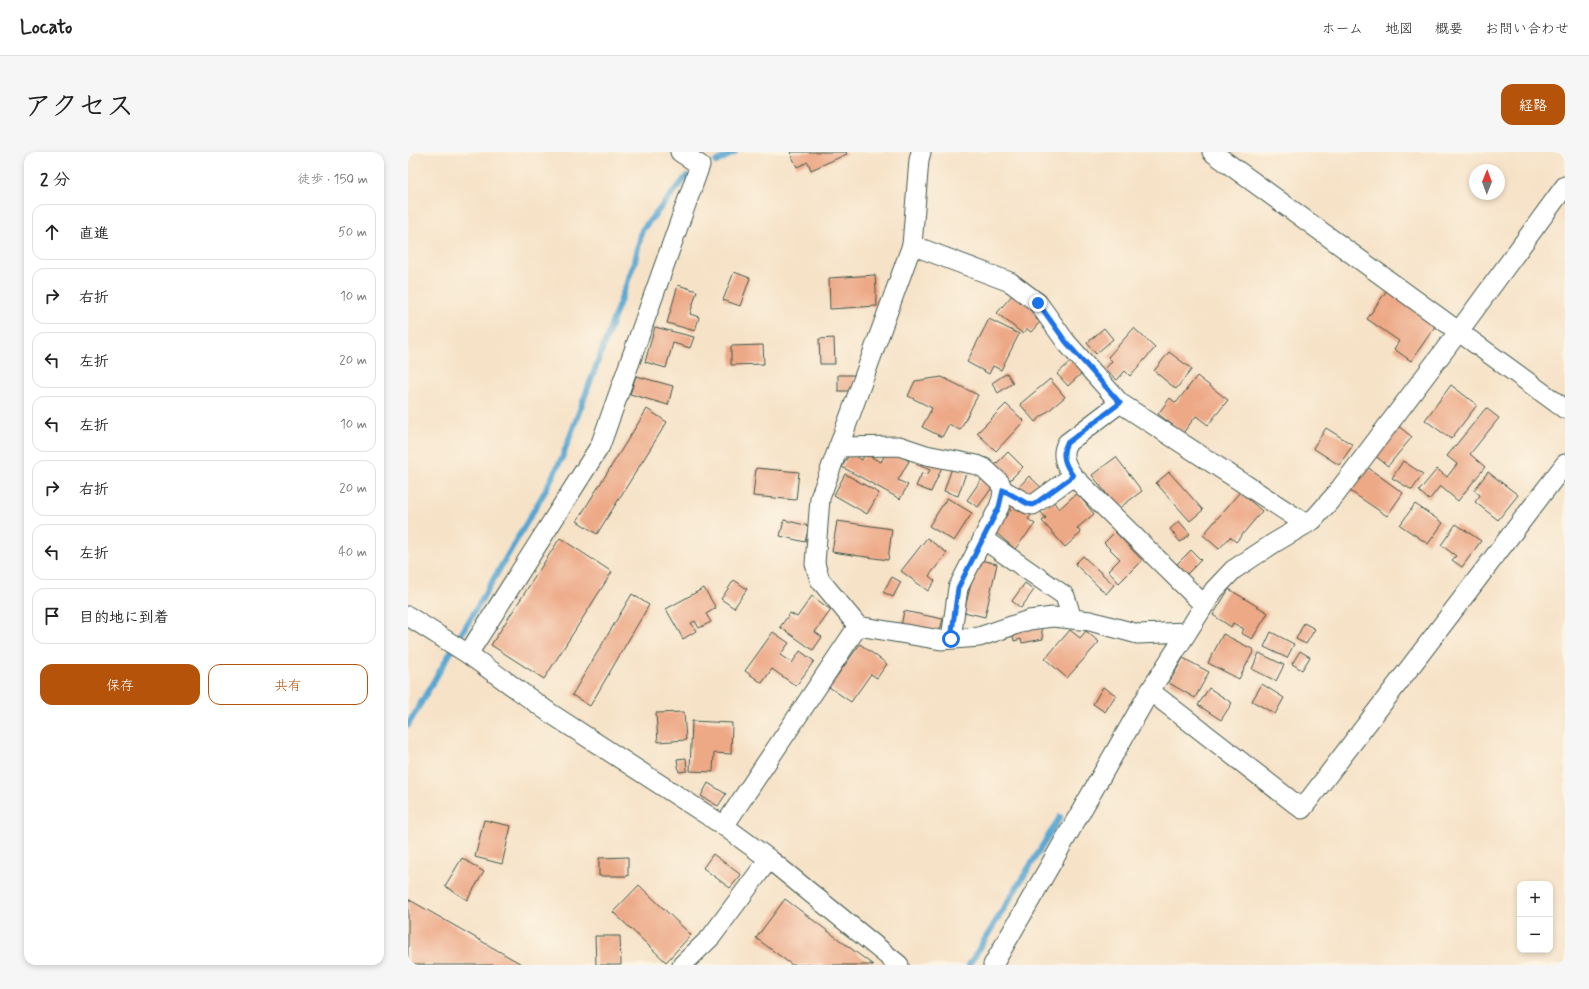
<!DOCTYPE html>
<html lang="ja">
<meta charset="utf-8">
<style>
:root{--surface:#fff;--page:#f6f6f6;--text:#222;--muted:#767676;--line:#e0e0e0;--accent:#b45309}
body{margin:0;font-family:Mynerve,"Klee One",sans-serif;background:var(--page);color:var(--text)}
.controls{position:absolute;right:12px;bottom:12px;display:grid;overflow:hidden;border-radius:8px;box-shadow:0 2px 6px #0003}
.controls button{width:36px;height:36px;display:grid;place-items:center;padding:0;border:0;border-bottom:1px solid var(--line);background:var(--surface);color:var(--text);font:20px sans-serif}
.compass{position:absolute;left:1061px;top:12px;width:36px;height:36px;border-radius:50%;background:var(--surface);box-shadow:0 2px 6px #0003;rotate:1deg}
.stop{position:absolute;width:12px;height:12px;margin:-9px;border:3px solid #1a73e8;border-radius:50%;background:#fff}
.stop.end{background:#1a73e8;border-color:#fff;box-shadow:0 1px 4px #0008}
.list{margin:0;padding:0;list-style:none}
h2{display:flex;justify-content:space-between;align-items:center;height:52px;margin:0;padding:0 16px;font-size:17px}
h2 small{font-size:13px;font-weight:400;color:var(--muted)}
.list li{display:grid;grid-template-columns:26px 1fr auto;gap:12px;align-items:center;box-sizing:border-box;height:56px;margin:0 8px 8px;padding:0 8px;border:1px solid var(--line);border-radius:12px}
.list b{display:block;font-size:15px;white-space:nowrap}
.list em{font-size:13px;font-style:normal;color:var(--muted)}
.actions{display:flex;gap:8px;padding:12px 16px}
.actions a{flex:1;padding:9px 0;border:1px solid var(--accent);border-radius:12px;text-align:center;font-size:14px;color:var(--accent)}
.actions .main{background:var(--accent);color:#fff}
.icon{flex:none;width:22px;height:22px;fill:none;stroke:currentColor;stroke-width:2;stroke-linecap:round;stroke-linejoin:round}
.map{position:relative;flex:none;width:1157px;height:813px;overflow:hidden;border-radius:12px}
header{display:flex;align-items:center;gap:24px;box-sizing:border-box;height:56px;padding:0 20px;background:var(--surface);border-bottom:1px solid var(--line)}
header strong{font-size:19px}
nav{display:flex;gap:22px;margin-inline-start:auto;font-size:14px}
.intro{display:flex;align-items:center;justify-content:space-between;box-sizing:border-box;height:96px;padding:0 24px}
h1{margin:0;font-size:28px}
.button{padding:10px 18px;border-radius:12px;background:var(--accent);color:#fff;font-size:14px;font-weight:700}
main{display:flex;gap:24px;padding:0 24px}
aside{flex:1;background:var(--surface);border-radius:12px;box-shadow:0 2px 6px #0003}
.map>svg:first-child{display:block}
</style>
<header>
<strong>Locato</strong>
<nav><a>ホーム</a><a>地図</a><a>概要</a><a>お問い合わせ</a></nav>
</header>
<div class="intro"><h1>アクセス</h1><a class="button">経路</a></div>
<main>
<aside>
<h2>2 分<small>徒歩 · 150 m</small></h2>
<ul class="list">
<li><svg class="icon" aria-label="ahead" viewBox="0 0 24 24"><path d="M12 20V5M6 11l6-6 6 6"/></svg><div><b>直進</b></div><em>50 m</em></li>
<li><svg class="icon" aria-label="right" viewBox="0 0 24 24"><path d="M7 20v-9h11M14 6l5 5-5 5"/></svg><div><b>右折</b></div><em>10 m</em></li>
<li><svg class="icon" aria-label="left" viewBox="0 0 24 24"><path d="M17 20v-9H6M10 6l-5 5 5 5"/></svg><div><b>左折</b></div><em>20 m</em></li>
<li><svg class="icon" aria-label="left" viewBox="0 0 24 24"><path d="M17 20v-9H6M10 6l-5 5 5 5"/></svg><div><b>左折</b></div><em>10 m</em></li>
<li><svg class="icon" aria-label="right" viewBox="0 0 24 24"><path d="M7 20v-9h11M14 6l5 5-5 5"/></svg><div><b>右折</b></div><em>20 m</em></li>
<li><svg class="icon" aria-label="left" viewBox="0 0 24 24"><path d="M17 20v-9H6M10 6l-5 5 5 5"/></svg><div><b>左折</b></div><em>40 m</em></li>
<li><svg class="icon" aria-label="arrive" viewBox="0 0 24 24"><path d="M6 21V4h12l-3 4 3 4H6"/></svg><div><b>目的地に到着</b></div></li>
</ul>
<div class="actions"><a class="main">保存</a><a>共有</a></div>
</aside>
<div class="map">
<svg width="1157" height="813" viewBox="0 0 1157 813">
<rect width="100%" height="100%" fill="#fcf5e5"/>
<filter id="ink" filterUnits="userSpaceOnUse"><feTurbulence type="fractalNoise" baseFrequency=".025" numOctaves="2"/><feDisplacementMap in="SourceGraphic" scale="8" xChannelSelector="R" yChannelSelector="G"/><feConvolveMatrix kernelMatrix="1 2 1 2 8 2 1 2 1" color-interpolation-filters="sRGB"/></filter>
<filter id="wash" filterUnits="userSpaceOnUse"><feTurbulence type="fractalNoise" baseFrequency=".012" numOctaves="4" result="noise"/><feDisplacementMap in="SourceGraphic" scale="16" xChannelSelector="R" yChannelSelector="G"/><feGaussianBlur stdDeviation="0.9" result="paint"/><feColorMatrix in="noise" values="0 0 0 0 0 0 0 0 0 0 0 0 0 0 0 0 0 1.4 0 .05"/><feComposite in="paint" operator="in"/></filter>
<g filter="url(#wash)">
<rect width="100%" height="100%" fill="#f6e2c7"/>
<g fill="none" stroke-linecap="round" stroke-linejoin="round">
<path stroke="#56a6d1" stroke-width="6" d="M 308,10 L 327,0
M 0,573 L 136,341 L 154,306 L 227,109 L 234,78 L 279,24
M 561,813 L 652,665"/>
</g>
<g id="blocks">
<path fill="#eda886" d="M 382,0 L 438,0 L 439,2 L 403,18 L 400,10 L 389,15 Z
M 326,120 L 342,126 L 332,154 L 315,148 Z
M 467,123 L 469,154 L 422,157 L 421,126 Z
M 270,133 L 289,139 L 282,162 L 291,165 L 287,179 L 259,171 Z
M 979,138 L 1028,173 L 1003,209 L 986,197 L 991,189 L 959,167 Z
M 605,142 L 631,162 L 628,167 L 632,170 L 623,180 L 619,177 L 615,182 L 589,161 Z
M 581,167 L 611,182 L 593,218 L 585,214 L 581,222 L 559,210 Z
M 247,175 L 286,185 L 282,196 L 265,191 L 258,216 L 237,210 Z
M 696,176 L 705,187 L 688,202 L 679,191 Z
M 726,176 L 747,196 L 722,224 L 717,219 L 709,228 L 697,217 L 704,209 L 700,205 Z
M 426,186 L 427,212 L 412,212 L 411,187 Z
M 355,193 L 356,212 L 323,213 L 323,194 Z
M 761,200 L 784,217 L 768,237 L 746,219 Z
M 664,208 L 675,220 L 660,234 L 649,222 Z
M 599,221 L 605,231 L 590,241 L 584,231 Z
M 430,223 L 446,223 L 447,239 L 430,239 Z
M 228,224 L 265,234 L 260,253 L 222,242 Z
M 789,224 L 820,248 L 800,273 L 788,264 L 775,281 L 750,262 L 762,246 L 768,251 Z
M 534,225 L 570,243 L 552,278 L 541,272 L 534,285 L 514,275 L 524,256 L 500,244 L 507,229 Z
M 642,227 L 657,245 L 627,270 L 612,252 Z
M 1043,233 L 1069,253 L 1043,287 L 1017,268 Z
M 598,252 L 616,269 L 588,299 L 569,281 Z
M 1078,256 L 1091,266 L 1062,302 L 1077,315 L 1050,349 L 1032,334 L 1021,348 L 1011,339 L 1029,317 L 1039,325 L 1049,312 L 1039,304 Z
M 239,257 L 259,270 L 189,382 L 169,369 Z
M 989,273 L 1004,285 L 980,314 L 965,302 Z
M 918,276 L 945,293 L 931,313 L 905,296 Z
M 480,297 L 501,309 L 490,328 L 500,333 L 492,347 L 434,315 L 442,301 L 454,308 L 457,302 L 473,310 Z
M 600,300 L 615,315 L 600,330 L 585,315 Z
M 512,303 L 535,313 L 523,340 L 508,334 L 514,321 L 519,323 L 522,318 L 508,312 Z
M 708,305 L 734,339 L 710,357 L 684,323 Z
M 995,309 L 1015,322 L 1004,338 L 984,326 Z
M 545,313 L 559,318 L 550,344 L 536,339 Z
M 959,315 L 995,341 L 979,364 L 942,339 Z
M 348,316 L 391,320 L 388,348 L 345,344 Z
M 761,320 L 795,358 L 782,369 L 748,331 Z
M 1080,320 L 1110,343 L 1090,368 L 1067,350 L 1072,343 L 1066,338 Z
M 437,322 L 471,341 L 459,362 L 426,343 Z
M 621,324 L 636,338 L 625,350 L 610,336 Z
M 575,325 L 586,333 L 570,355 L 559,348 Z
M 832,340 L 854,359 L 828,390 L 822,385 L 811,397 L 795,383 Z
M 669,341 L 686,362 L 669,376 L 673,381 L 657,395 L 634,369 L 638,366 L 632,359 L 644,348 L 651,357 Z
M 603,344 L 624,362 L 620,367 L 627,372 L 607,397 L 586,379 L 603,358 L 596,352 Z
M 539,346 L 564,361 L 546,389 L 521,374 Z
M 1007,352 L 1035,371 L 1020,392 L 992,373 Z
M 376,368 L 401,374 L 397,390 L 372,384 Z
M 429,369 L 484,377 L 480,408 L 424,400 Z
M 771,369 L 782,382 L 772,390 L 762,377 Z
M 1048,372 L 1073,389 L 1054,415 L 1044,408 L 1048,404 L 1033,393 Z
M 707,380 L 734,408 L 711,431 L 700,419 L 712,407 L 696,391 Z
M 152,386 L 204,420 L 136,527 L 83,493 Z
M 519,386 L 539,401 L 521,424 L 527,429 L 520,439 L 493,419 Z
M 783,398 L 793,408 L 779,422 L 769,412 Z
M 675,404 L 706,433 L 698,442 L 667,412 Z
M 569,407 L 589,412 L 577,465 L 556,460 Z
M 484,425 L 493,430 L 485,445 L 475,440 Z
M 326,428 L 339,437 L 326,456 L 313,447 Z
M 617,431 L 626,438 L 613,456 L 604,449 Z
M 296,436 L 308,456 L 298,462 L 303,470 L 291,476 L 287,469 L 283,471 L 288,479 L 275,487 L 258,457 Z
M 821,437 L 860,461 L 844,487 L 833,481 L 836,477 L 825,471 L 823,475 L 805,463 Z
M 224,442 L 241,453 L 182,554 L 164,543 Z
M 404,444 L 423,458 L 407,480 L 414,485 L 405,498 L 372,475 L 382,461 L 389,465 Z
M 496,459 L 535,467 L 531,482 L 493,474 Z
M 896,471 L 907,477 L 898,492 L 888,487 Z
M 633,475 L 635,487 L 614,491 L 613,487 L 606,489 L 604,480 Z
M 662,478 L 672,486 L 678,479 L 691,490 L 659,526 L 637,507 Z
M 365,480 L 381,491 L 372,503 L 384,511 L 392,499 L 406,509 L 388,534 L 364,517 L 354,531 L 337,519 Z
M 863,480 L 886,492 L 879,506 L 856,495 Z
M 815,482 L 846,498 L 831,527 L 800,511 Z
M 452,492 L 479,512 L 469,526 L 463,522 L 443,550 L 421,535 Z
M 892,499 L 902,505 L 894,518 L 884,512 Z
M 851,501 L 876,513 L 868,529 L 844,517 Z
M 775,506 L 801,520 L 787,546 L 761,531 Z
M 854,532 L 876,546 L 867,562 L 844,549 Z
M 695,535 L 708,543 L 697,560 L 685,552 Z
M 801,536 L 824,551 L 813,568 L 790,553 Z
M 276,560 L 278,588 L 250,590 L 248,561 Z
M 284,569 L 324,571 L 323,602 L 306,601 L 305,620 L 282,619 Z
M 278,606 L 279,619 L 271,620 L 269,607 Z
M 300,631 L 318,642 L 310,654 L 293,644 Z
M 76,668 L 103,674 L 94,712 L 67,705 Z
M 305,702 L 333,723 L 322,736 L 295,716 Z
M 220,705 L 220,724 L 191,724 L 191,706 Z
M 54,706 L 76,720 L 59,748 L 37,734 Z
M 231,733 L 283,783 L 258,810 L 205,760 Z
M 0,747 L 115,813 L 0,813 Z
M 377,747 L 465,813 L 384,813 L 348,786 Z
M 187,784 L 212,784 L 213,813 L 188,813 Z"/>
</g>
</g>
<g filter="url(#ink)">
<use href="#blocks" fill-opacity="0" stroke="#3f564a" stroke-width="1"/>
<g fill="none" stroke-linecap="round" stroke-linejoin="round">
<defs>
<path id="street" d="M 513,0 L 511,8 L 504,93 L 412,346 L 407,412 L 412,428 L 450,474 L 533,488 L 571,485 L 621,468 L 645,465 L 682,469 L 730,482 L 779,480
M 804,0 L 1157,257
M 504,93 L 602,130 L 630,151 L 658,190 L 712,251 L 898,372
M 712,251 L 659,291 C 652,303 658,314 665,324 L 796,453
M 430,295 L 491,294 L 518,303 L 569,313 L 576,316 L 592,331 L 595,338 L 594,346 L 591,355 L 550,436 L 543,487
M 595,338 L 620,352 L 625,353 L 665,324
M 575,387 L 657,444 L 664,467
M 0,464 L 60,502 L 142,561 L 316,674 L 361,707 L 491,813
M 60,502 L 192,294 L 292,13 L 272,0
M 742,539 L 894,657 L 1157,312
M 316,674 L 450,474
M 274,813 L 303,785 L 361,707
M 585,813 L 742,539 L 806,438 L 825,418 L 866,391 L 905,368 L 928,342 L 1051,179 L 1157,34"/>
</defs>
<use href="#street" stroke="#3f564a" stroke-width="21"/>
<use href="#street" stroke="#fff" stroke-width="19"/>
</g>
</g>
<g fill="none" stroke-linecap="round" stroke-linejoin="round" filter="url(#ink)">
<path stroke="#1a73e8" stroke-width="5" d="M 543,487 L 550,436 L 591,355 L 595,338 L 620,352 L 625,353 L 665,324 C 658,314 652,303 659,291 L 712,251 L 658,190 L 630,151"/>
</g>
</svg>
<div class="controls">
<button>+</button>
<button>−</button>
</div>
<svg class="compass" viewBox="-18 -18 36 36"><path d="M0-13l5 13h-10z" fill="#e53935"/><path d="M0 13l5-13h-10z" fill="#767676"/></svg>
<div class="stop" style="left:543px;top:487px"></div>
<div class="stop end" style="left:630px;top:151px"></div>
</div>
</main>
